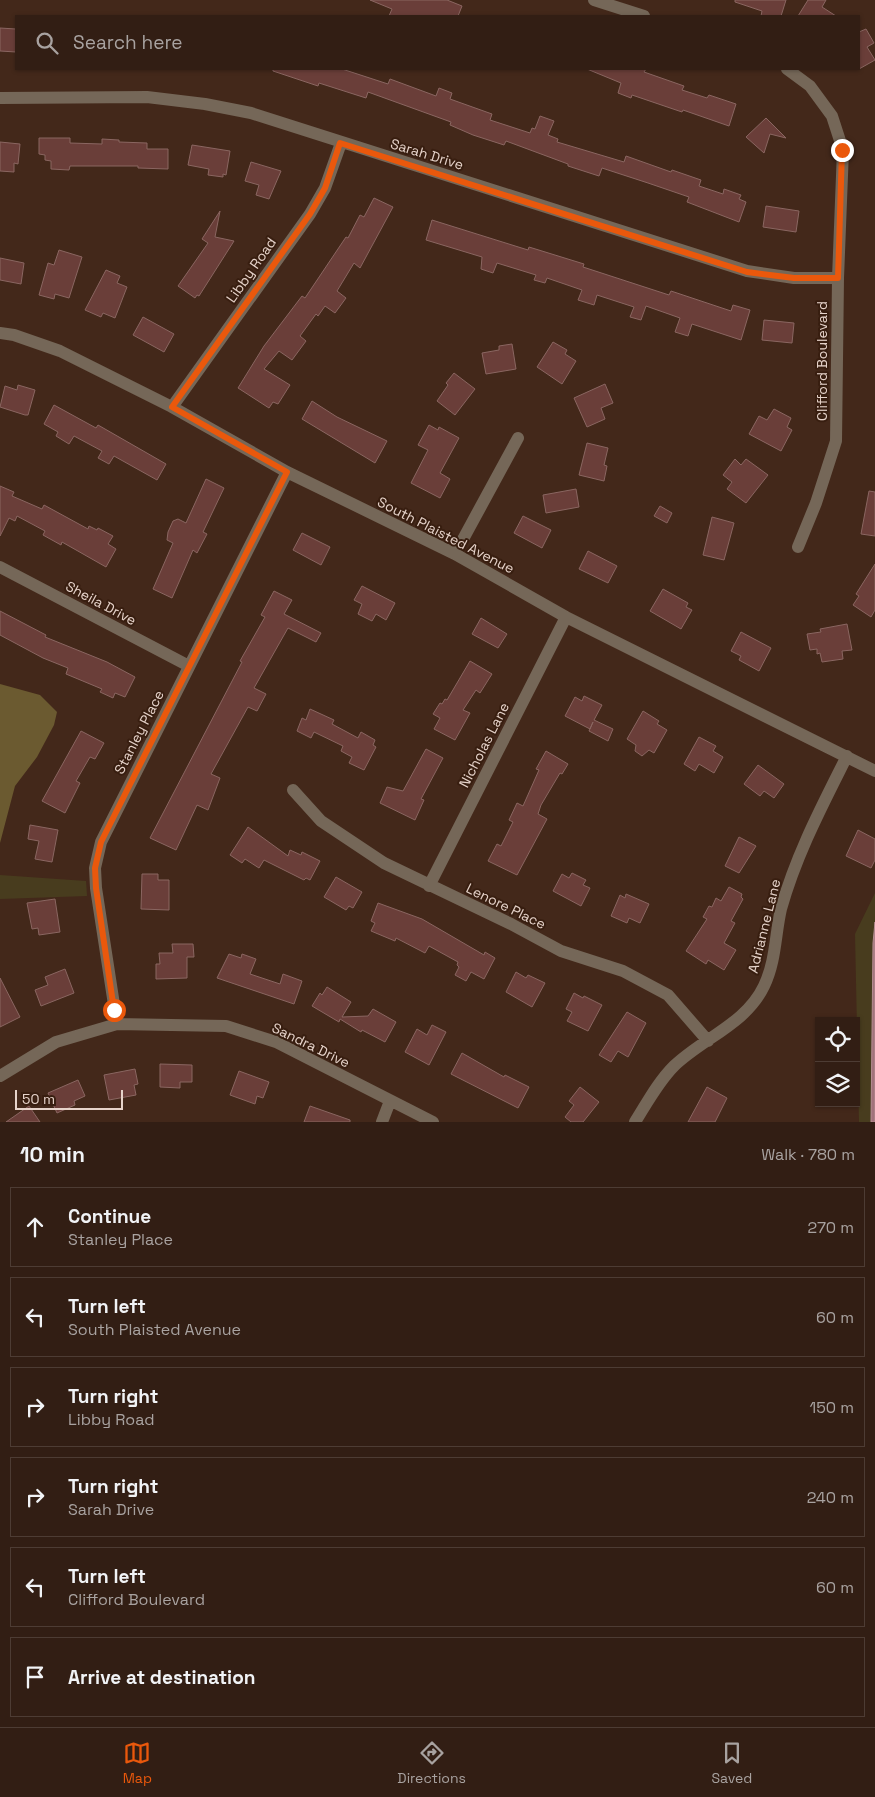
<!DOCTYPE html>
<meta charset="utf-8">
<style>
:root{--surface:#321e14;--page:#3d2b22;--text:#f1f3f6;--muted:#a8a2a0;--line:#4d3c34;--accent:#ea580c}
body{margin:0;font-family:"Space Grotesk",sans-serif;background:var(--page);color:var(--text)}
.controls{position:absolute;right:15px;bottom:15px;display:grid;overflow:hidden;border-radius:0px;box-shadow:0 1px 4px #0004}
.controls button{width:45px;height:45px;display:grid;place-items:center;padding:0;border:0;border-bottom:1px solid var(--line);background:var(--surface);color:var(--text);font:25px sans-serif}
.scale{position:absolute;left:15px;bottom:12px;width:108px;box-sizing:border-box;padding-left:5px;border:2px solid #e6d3ca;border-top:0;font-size:14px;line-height:18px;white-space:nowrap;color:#e6d3ca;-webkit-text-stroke:4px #381e10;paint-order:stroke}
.stop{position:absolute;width:15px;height:15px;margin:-11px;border:4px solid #ea580c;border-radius:50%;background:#fff}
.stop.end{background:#ea580c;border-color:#fff;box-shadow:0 1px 5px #0008}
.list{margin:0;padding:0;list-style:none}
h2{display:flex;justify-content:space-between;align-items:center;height:65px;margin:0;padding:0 20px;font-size:21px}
h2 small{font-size:16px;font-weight:400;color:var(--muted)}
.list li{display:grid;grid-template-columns:32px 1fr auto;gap:15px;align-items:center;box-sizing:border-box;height:80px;margin:0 10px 10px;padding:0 10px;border:1px solid var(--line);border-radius:0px}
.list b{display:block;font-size:19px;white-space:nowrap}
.list p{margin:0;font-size:16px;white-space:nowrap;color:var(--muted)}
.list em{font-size:16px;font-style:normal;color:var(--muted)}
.icon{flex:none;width:28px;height:28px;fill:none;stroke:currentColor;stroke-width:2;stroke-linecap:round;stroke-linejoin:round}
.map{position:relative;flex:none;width:875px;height:1122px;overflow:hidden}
.search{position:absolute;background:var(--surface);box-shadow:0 1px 4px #0004;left:15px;right:15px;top:15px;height:55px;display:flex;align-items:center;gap:12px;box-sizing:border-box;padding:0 18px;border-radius:0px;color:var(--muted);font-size:19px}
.sheet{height:605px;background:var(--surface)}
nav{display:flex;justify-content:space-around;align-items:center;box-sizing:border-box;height:70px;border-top:1px solid var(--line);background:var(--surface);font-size:14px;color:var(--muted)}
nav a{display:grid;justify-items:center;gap:2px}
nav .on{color:var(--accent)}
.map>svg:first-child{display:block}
</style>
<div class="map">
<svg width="875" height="1122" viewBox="0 0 875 1122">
<rect width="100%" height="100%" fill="#43281a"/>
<path fill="#483c1e" d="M 0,875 L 86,881 L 87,896 L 0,899 Z
M 875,893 L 875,1122 L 859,1122 L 855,934 Z"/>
<path fill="#6b5a30" d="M 0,684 L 40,695 L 57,712 L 54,725 L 37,757 L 15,786 L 0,843 Z"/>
<path fill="#a2727b" stroke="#b68f93" d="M 875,922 L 875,1122 L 871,1122 L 873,943 Z"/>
<path fill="#6a3e39" stroke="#8a6661" d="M 370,0 L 447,0 L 462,6 L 458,16 L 389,16 L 392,9 Z
M 735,0 L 786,0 L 781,16 L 761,16 L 762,11 L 735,2 Z
M 808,0 L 826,0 L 822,7 L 836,16 L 798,16 Z
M 0,28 L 16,29 L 16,52 L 0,51 Z
M 866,29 L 874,43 L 867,47 L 875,60 L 859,69 L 859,32 Z
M 273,69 L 342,69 L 388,84 L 390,79 L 436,96 L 439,88 L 452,93 L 450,99 L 492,114 L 490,120 L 530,133 L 532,128 L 535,129 L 540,116 L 554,121 L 548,135 L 558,139 L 557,142 L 624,162 L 626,156 L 671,172 L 672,170 L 701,180 L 699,186 L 723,194 L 724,189 L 741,195 L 739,199 L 746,202 L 739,222 L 687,202 L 689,197 L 648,183 L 602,168 L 599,176 L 568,166 L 568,164 L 506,141 L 504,145 L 473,135 L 450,125 L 451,122 L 368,92 L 366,98 L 319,83 L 318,86 L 273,71 Z
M 587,69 L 646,69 L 644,72 L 684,86 L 682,90 L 707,98 L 709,95 L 736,104 L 729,126 L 683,110 L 682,112 L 632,95 L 631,98 L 618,93 L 621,83 Z
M 766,118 L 786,138 L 770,134 L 764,153 L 746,137 Z
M 39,138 L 70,138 L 70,143 L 102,144 L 102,139 L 119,140 L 119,142 L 147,143 L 147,149 L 168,149 L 168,169 L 138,168 L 138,166 L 70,166 L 69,170 L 51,169 L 51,161 L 45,160 L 45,155 L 39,154 Z
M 0,142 L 20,144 L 18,164 L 14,163 L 14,172 L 0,171 Z
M 192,145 L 230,151 L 226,175 L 223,174 L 223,177 L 208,175 L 209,169 L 188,165 Z
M 251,162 L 281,171 L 269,199 L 256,195 L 259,185 L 245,181 Z
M 374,198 L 393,207 L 360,268 L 354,263 L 337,291 L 346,298 L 335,313 L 325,306 L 318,316 L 316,314 L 300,336 L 306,341 L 292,360 L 279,351 L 264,369 L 290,385 L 278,404 L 273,402 L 269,408 L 238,388 L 264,346 L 302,296 L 305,298 L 346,237 L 348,238 L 360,215 L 364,217 Z
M 766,206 L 799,211 L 796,232 L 763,227 Z
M 220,211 L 215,237 L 234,241 L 199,296 L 197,295 L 195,298 L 178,286 L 208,243 L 202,239 Z
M 432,220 L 528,250 L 529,247 L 584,264 L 583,267 L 669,295 L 671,291 L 731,311 L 733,305 L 750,310 L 741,340 L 692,324 L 688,336 L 675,332 L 680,318 L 646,306 L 641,320 L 630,317 L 634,307 L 597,295 L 594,305 L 578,300 L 582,290 L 547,278 L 545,283 L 534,280 L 536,275 L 497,263 L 493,273 L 481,269 L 482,257 L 426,240 Z
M 59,250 L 82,257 L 69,298 L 55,294 L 54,299 L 39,295 L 48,263 L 54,265 Z
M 0,258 L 24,263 L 21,284 L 0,280 Z
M 106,270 L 120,276 L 117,283 L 127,287 L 115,318 L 103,313 L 101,317 L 85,310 Z
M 143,317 L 174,334 L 164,352 L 133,335 Z
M 764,320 L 794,323 L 792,343 L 762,340 Z
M 553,342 L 567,350 L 565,354 L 576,361 L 562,384 L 537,367 Z
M 512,344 L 516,369 L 486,374 L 482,353 L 499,350 L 499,346 Z
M 454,373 L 475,389 L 455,415 L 437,401 L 448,385 L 446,383 Z
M 605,384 L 613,403 L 601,408 L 605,419 L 587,427 L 574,398 Z
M 18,385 L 35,390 L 28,415 L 25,415 L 0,407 L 5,386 L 17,390 Z
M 312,401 L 337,417 L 387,441 L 375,463 L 302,419 Z
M 54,405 L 96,428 L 98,425 L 166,464 L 157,480 L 114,456 L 109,464 L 98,458 L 102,451 L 74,436 L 69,444 L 56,436 L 58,432 L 44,424 Z
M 774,409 L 791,418 L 787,427 L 792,430 L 781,451 L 749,434 L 759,416 L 767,420 Z
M 429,425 L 438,430 L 439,427 L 459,438 L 440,473 L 450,479 L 440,498 L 411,483 L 428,450 L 418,445 Z
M 587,443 L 608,448 L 604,465 L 607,466 L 604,481 L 579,475 Z
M 735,459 L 741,465 L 746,459 L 768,475 L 746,503 L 727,489 L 732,482 L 723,475 Z
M 206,479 L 224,488 L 203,532 L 207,534 L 197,553 L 193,550 L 172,598 L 153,589 L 173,543 L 167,540 L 168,532 L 173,521 L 178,519 L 186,523 Z
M 0,486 L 14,492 L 12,496 L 42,509 L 44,505 L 88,529 L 89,526 L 97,530 L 98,528 L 113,536 L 108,544 L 116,549 L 106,567 L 62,542 L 61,545 L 43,535 L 45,531 L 17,516 L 15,521 L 9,518 L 0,536 Z
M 576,489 L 579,507 L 546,513 L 543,495 Z
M 869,491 L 875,492 L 875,536 L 861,534 Z
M 660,506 L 672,513 L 667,523 L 654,516 Z
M 523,516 L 551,530 L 542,548 L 514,533 Z
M 712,517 L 734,523 L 724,560 L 703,555 Z
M 302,533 L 330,547 L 321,565 L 293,550 Z
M 588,551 L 617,566 L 608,583 L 579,569 Z
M 875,564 L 875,610 L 871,617 L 853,605 L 859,596 L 856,594 Z
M 362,586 L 395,603 L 386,620 L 376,614 L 372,621 L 358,614 L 362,604 L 354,600 Z
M 663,589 L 688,603 L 686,607 L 692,610 L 681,629 L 650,611 Z
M 274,591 L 292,600 L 284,614 L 321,633 L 316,642 L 288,628 L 254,688 L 266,694 L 257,711 L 248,707 L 211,774 L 220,778 L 208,810 L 197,805 L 176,850 L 150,838 L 242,662 L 240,661 L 265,617 L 261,615 Z
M 0,611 L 46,635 L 45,637 L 107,662 L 135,677 L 125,697 L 115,693 L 113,698 L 100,692 L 102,689 L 66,674 L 68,668 L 43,658 L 0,635 Z
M 481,618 L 507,634 L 498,648 L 472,634 Z
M 847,624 L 852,650 L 842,651 L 843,659 L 822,662 L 820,653 L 817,654 L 817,649 L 810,650 L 807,634 L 821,632 L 820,629 Z
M 741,632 L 771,648 L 759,671 L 739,660 L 741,656 L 731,651 Z
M 470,661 L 492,674 L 480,693 L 476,690 L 463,710 L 470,713 L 455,740 L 434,729 L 440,718 L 433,714 L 440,703 L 442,704 L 445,699 L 447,700 Z
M 584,696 L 602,705 L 594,720 L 613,729 L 608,741 L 589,731 L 593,722 L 590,729 L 565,716 L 575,697 L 582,701 Z
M 310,709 L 334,720 L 332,724 L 358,738 L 361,732 L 375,740 L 373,745 L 376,747 L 364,770 L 349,763 L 352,757 L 341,751 L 343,746 L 314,732 L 311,738 L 297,731 L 302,718 L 306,720 Z
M 643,711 L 659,721 L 657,724 L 667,730 L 654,753 L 649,750 L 642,756 L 635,751 L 636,745 L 627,739 Z
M 81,731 L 104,743 L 95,759 L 90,757 L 76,781 L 80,783 L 65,813 L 42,801 Z
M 699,737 L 716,746 L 713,751 L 723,757 L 714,773 L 699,764 L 695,771 L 684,764 Z
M 426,749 L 443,758 L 421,799 L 424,800 L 415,820 L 380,803 L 387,787 L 403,791 Z
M 546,751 L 568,764 L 562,774 L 560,773 L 541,805 L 538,814 L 547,819 L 517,875 L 488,861 L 497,844 L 501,846 L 513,822 L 509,820 L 517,803 L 523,806 L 539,770 L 536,769 Z
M 758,765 L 784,784 L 774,798 L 764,791 L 760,796 L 744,784 Z
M 30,825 L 58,830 L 52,862 L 35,859 L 39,841 L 28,839 Z
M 248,827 L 288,856 L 290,850 L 301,855 L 302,852 L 320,861 L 310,880 L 306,878 L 304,880 L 264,860 L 259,868 L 245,859 L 242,863 L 230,855 Z
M 858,830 L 875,839 L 875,860 L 871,868 L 846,856 Z
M 739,837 L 756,846 L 739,873 L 725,866 Z
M 572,873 L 586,880 L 583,885 L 590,888 L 581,906 L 553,891 L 562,874 L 569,878 Z
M 142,874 L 158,874 L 158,880 L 169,880 L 169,910 L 141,909 Z
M 336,877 L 362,892 L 353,908 L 349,906 L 346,910 L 324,897 Z
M 729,887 L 742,894 L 741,897 L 743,899 L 731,921 L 735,923 L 724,943 L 736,950 L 724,970 L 708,960 L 706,964 L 686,951 L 707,919 L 703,917 L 709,906 L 712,907 L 716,898 L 721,901 Z
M 626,894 L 649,904 L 640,923 L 629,918 L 627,923 L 611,916 L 620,895 L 625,898 Z
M 55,899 L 60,932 L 39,935 L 38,928 L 32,929 L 27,903 Z
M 378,903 L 422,919 L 484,955 L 485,952 L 495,958 L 484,979 L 471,972 L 466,981 L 455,975 L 459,967 L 457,965 L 458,962 L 429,946 L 425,953 L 396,938 L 395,941 L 371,931 L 375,923 L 371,921 Z
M 172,944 L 193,944 L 194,957 L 187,957 L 187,978 L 156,979 L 156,964 L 160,964 L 159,953 L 173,953 Z
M 229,954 L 241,958 L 242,954 L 256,959 L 250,974 L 280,984 L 283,974 L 302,981 L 294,1004 L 217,978 Z
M 65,969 L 74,993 L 41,1006 L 35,990 L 48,985 L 45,977 Z
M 516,972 L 526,978 L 528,975 L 545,983 L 532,1007 L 506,992 Z
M 0,978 L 20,1017 L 0,1027 Z
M 327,987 L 351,1002 L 342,1017 L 368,1016 L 373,1009 L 396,1022 L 385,1042 L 362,1030 L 361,1032 L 340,1019 L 339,1022 L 312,1006 L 320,993 L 322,995 Z
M 574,993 L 583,998 L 584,996 L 602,1005 L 588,1031 L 567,1021 L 572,1012 L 566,1009 Z
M 627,1012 L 646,1023 L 628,1057 L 618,1051 L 611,1062 L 599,1055 Z
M 432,1025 L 446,1032 L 429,1065 L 405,1052 L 417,1029 L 427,1035 Z
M 462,1053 L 504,1077 L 505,1075 L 529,1087 L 518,1108 L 451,1074 Z
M 160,1064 L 192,1065 L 192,1082 L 180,1082 L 180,1088 L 160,1087 Z
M 135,1069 L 138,1084 L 134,1085 L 136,1095 L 109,1100 L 104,1075 Z
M 239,1071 L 269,1082 L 263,1098 L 257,1096 L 255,1104 L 230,1095 Z
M 78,1080 L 85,1096 L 74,1101 L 75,1105 L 57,1113 L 48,1093 Z
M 580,1087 L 599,1102 L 583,1122 L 571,1122 L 565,1117 L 574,1105 L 569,1101 Z
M 707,1087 L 727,1098 L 715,1122 L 688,1122 Z
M 29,1106 L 40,1122 L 6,1122 Z
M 310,1106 L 350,1120 L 350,1122 L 304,1122 Z"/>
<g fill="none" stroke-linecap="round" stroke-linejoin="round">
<path stroke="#756758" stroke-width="12" d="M 594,0 L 644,16
M 787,69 L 810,86 L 832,116 L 843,150 L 838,278 L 836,441 L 816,503 L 798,547
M 0,98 L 147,97 L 205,104 L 251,113 L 747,271 L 794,278 L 838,278
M 0,333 L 14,335 L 60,351 L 172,407 L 287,472 L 455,554 L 566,617 L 875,771
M 172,407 L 310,214 L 325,188 L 341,143
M 455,554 L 518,438
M 0,567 L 189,666
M 293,790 L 321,821 L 384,863 L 511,924 L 561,951 L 623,971 L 668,995 L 708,1041
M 429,886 L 566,617
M 117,1024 L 96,888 L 95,868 L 101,842 L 287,472
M 0,1076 L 56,1042 L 117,1024 L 226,1026 L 276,1042 L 433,1122
M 382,1122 L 390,1101
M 635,1122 C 647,1103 658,1082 674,1066 C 703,1038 746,1024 764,986 C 776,961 775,935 781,909 C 796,855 822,806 847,756"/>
</g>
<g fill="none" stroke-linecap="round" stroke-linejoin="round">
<path stroke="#ea580c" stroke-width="6" d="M 114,1010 L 96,888 L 95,868 L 101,842 L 287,472 L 172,407 L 310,214 L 325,188 L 340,143 L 747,272 L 794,278 L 838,278 L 842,150"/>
</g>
<g text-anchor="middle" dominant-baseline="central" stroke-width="4" stroke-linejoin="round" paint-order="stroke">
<g font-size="14" fill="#e6d3ca" stroke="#381e10">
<text transform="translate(427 154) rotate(17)">Sarah Drive</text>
<text transform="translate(251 270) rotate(-55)">Libby Road</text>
<text transform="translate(822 361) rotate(-90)">Clifford Boulevard</text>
<text transform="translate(446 535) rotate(27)">South Plaisted Avenue</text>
<text transform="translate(101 603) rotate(28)">Sheila Drive</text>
<text transform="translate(139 732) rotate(-63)">Stanley Place</text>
<text transform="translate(484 745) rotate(-63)">Nicholas Lane</text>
<text transform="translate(506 906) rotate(26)">Lenore Place</text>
<text transform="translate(764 926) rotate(-76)">Adrianne Lane</text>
<text transform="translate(311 1045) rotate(26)">Sandra Drive</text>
</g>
</g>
</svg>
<div class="controls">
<button><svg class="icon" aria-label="locate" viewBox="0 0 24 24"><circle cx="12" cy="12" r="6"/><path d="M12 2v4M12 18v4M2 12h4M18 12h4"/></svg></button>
<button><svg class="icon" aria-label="layers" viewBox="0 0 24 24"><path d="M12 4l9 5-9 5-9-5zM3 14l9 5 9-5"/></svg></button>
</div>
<div class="scale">50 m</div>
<div class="stop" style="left:114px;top:1010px"></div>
<div class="stop end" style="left:842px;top:150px"></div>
<div class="search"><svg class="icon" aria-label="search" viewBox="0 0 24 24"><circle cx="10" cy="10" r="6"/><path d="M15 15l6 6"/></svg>Search here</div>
</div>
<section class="sheet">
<h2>10 min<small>Walk · 780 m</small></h2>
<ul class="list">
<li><svg class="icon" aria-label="ahead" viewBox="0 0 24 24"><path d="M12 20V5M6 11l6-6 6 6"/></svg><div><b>Continue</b><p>Stanley Place</p></div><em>270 m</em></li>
<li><svg class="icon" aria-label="left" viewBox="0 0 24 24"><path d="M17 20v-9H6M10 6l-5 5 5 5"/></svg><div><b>Turn left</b><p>South Plaisted Avenue</p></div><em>60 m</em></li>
<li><svg class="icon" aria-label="right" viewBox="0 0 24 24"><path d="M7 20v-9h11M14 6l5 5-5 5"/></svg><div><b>Turn right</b><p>Libby Road</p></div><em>150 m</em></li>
<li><svg class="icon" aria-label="right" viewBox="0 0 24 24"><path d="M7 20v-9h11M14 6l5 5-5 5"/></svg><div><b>Turn right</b><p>Sarah Drive</p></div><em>240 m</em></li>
<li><svg class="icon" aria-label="left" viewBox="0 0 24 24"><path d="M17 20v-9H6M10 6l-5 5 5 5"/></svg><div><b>Turn left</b><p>Clifford Boulevard</p></div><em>60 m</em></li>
<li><svg class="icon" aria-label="arrive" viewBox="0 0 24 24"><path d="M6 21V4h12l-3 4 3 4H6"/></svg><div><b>Arrive at destination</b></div></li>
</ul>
</section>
<nav>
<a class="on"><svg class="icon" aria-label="map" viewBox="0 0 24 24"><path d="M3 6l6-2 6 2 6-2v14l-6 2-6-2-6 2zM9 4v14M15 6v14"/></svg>Map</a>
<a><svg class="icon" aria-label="directions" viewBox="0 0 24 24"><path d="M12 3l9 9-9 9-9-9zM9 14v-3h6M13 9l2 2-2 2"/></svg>Directions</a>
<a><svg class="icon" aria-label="saved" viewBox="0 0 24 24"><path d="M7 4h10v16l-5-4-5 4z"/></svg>Saved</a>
</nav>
